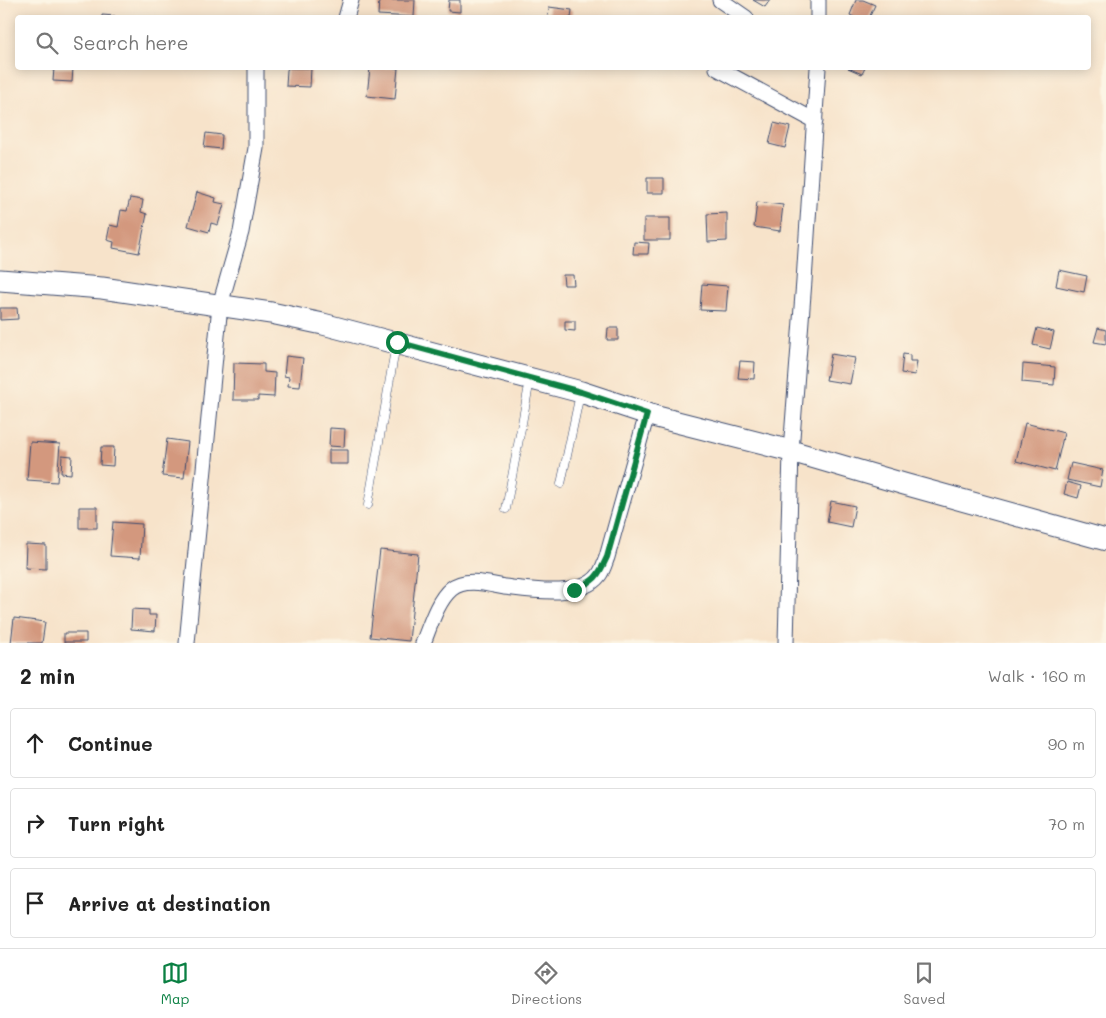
<!DOCTYPE html>
<meta charset="utf-8">
<style>
:root{--surface:#fff;--page:#f2f2f2;--text:#222;--muted:#767676;--line:#e0e0e0;--accent:#0b8043}
body{margin:0;font-family:Mali,sans-serif;background:var(--page);color:var(--text)}
.stop{position:absolute;width:15px;height:15px;margin:-11px;border:4px solid #0b8043;border-radius:50%;background:#fff}
.stop.end{background:#0b8043;border-color:#fff;box-shadow:0 1px 5px #0008}
.list{margin:0;padding:0;list-style:none}
h2{display:flex;justify-content:space-between;align-items:center;height:65px;margin:0;padding:0 20px;font-size:21px}
h2 small{font-size:16px;font-weight:400;color:var(--muted)}
.list li{display:grid;grid-template-columns:32px 1fr auto;gap:15px;align-items:center;box-sizing:border-box;height:70px;margin:0 10px 10px;padding:0 10px;border:1px solid var(--line);border-radius:5px}
.list b{display:block;font-size:19px;white-space:nowrap}
.list em{font-size:16px;font-style:normal;color:var(--muted)}
.icon{flex:none;width:28px;height:28px;fill:none;stroke:currentColor;stroke-width:2;stroke-linecap:round;stroke-linejoin:round}
.map{position:relative;flex:none;width:1106px;height:643px;overflow:hidden}
.search{position:absolute;background:var(--surface);box-shadow:0 2px 12px #0003;left:15px;right:15px;top:15px;height:55px;display:flex;align-items:center;gap:12px;box-sizing:border-box;padding:0 18px;border-radius:5px;color:var(--muted);font-size:19px}
.sheet{height:305px;background:var(--surface)}
nav{display:flex;justify-content:space-around;align-items:center;box-sizing:border-box;height:70px;border-top:1px solid var(--line);background:var(--surface);font-size:14px;color:var(--muted)}
nav a{display:grid;justify-items:center;gap:2px}
nav .on{color:var(--accent)}
.map>svg:first-child{display:block}
</style>
<div class="map">
<svg width="1106" height="643" viewBox="0 0 1106 643">
<rect width="100%" height="100%" fill="#fcf5e5"/>
<filter id="ink" filterUnits="userSpaceOnUse"><feTurbulence type="fractalNoise" baseFrequency=".02" numOctaves="2"/><feDisplacementMap in="SourceGraphic" scale="10" xChannelSelector="R" yChannelSelector="G"/><feConvolveMatrix kernelMatrix="1 2 1 2 8 2 1 2 1" color-interpolation-filters="sRGB"/></filter>
<filter id="wash" filterUnits="userSpaceOnUse"><feTurbulence type="fractalNoise" baseFrequency=".0096" numOctaves="4" result="noise"/><feDisplacementMap in="SourceGraphic" scale="20" xChannelSelector="R" yChannelSelector="G"/><feGaussianBlur stdDeviation="1.12" result="paint"/><feColorMatrix in="noise" values="0 0 0 0 0 0 0 0 0 0 0 0 0 0 0 0 0 1.4 0 .05"/><feComposite in="paint" operator="in"/></filter>
<g filter="url(#wash)">
<rect width="100%" height="100%" fill="#f7e3ca"/>
<g id="blocks">
<path fill="#d3987e" d="M 379,0 L 415,0 L 414,17 L 378,15 Z
M 449,0 L 460,0 L 460,12 L 448,11 Z
M 753,0 L 770,0 L 765,7 Z
M 856,0 L 863,0 L 875,5 L 869,18 L 856,18 L 850,15 Z
M 549,7 L 572,10 L 571,18 L 548,18 Z
M 102,15 L 115,16 L 115,18 L 102,18 Z
M 54,68 L 73,68 L 72,82 L 53,81 Z
M 288,68 L 311,68 L 310,87 L 286,86 L 287,70 Z
M 370,68 L 398,68 L 395,99 L 367,96 Z
M 848,68 L 865,68 L 862,74 Z
M 774,123 L 790,127 L 785,148 L 769,144 Z
M 206,133 L 222,135 L 221,149 L 204,147 Z
M 647,178 L 664,178 L 664,193 L 647,193 Z
M 197,192 L 216,198 L 215,202 L 224,204 L 218,225 L 211,223 L 209,232 L 188,226 Z
M 130,198 L 143,200 L 141,212 L 147,214 L 139,253 L 113,248 L 114,242 L 107,240 L 110,225 L 118,227 L 121,210 L 127,211 Z
M 757,202 L 783,205 L 780,231 L 754,227 Z
M 727,213 L 727,241 L 708,242 L 707,214 Z
M 644,218 L 670,218 L 670,240 L 644,240 Z
M 634,242 L 649,243 L 648,254 L 633,254 Z
M 1059,270 L 1087,276 L 1084,292 L 1056,286 Z
M 563,275 L 573,275 L 574,285 L 564,285 Z
M 702,284 L 728,286 L 726,311 L 700,310 Z
M 0,308 L 17,308 L 18,319 L 0,320 Z
M 565,321 L 575,321 L 575,331 L 565,330 Z
M 608,328 L 618,328 L 618,340 L 607,340 Z
M 1037,328 L 1054,332 L 1050,349 L 1033,345 Z
M 1098,328 L 1106,330 L 1106,344 L 1094,342 Z
M 831,354 L 855,358 L 850,384 L 826,380 Z
M 903,354 L 910,355 L 910,361 L 917,361 L 915,375 L 901,373 Z
M 286,356 L 303,358 L 300,387 L 288,386 L 289,377 L 284,376 Z
M 740,361 L 755,362 L 754,379 L 738,378 Z
M 234,363 L 264,364 L 264,372 L 275,373 L 274,397 L 258,396 L 258,400 L 233,400 Z
M 1023,364 L 1055,367 L 1054,385 L 1022,382 Z
M 1025,423 L 1064,433 L 1055,471 L 1016,461 Z
M 330,428 L 345,429 L 344,447 L 329,446 Z
M 167,439 L 188,442 L 184,478 L 162,476 Z
M 30,442 L 60,444 L 57,482 L 27,480 Z
M 101,447 L 114,447 L 113,466 L 100,465 Z
M 329,450 L 348,450 L 348,464 L 329,464 Z
M 62,455 L 72,456 L 71,474 L 61,473 Z
M 1071,463 L 1103,470 L 1100,487 L 1067,480 Z
M 1067,482 L 1081,486 L 1078,498 L 1064,494 Z
M 831,501 L 855,506 L 851,527 L 827,522 Z
M 79,507 L 97,507 L 97,528 L 79,528 Z
M 113,522 L 142,524 L 140,558 L 110,556 Z
M 26,544 L 46,545 L 46,569 L 25,568 Z
M 380,550 L 418,554 L 409,641 L 370,637 Z
M 132,609 L 149,610 L 149,615 L 156,615 L 155,631 L 131,629 Z
M 14,618 L 45,622 L 42,643 L 11,643 Z
M 64,633 L 86,633 L 86,642 L 64,642 Z"/>
</g>
</g>
<g filter="url(#ink)">
<use href="#blocks" fill-opacity="0" stroke="#3c4a6e" stroke-width="1"/>
<g fill="none" stroke-linecap="round" stroke-linejoin="round">
<defs>
<path id="lane" d="M 561,484 L 580,394
M 368,505 L 396,344
M 506,509 L 530,380"/>
<path id="street" d="M 720,0 L 746,18
M 818,0 L 818,18
M 346,18 L 351,0
M 717,68 L 815,121
M 187,643 L 220,305 L 241,232 L 256,148 L 256,68
M 423,643 C 430,626 437,601 451,589 C 465,577 488,584 504,587 C 530,590 581,599 599,575 C 603,570 605,562 607,557 L 647,414
M 786,643 L 791,451 L 804,281 L 818,68"/>
<path id="secondary" d="M 0,280 L 102,288 L 271,313 L 323,324 L 581,392 L 657,417 L 791,451 L 904,484 L 1106,540"/>
</defs>
<use href="#lane" stroke="#3c4a6e" stroke-width="9"/>
<use href="#street" stroke="#3c4a6e" stroke-width="17"/>
<use href="#secondary" stroke="#3c4a6e" stroke-width="23"/>
<use href="#lane" stroke="#fff" stroke-width="8"/>
<use href="#street" stroke="#fff" stroke-width="15"/>
<use href="#secondary" stroke="#fff" stroke-width="21"/>
</g>
</g>
<g fill="none" stroke-linecap="round" stroke-linejoin="round" filter="url(#ink)">
<path stroke="#0b8043" stroke-width="6" d="M 397,342 L 581,392 L 647,414 L 607,557 C 598,577 595,581 574,590"/>
</g>
</svg>
<div class="stop" style="left:397px;top:342px"></div>
<div class="stop end" style="left:574px;top:590px"></div>
<div class="search"><svg class="icon" aria-label="search" viewBox="0 0 24 24"><circle cx="10" cy="10" r="6"/><path d="M15 15l6 6"/></svg>Search here</div>
</div>
<section class="sheet">
<h2>2 min<small>Walk · 160 m</small></h2>
<ul class="list">
<li><svg class="icon" aria-label="ahead" viewBox="0 0 24 24"><path d="M12 20V5M6 11l6-6 6 6"/></svg><div><b>Continue</b></div><em>90 m</em></li>
<li><svg class="icon" aria-label="right" viewBox="0 0 24 24"><path d="M7 20v-9h11M14 6l5 5-5 5"/></svg><div><b>Turn right</b></div><em>70 m</em></li>
<li><svg class="icon" aria-label="arrive" viewBox="0 0 24 24"><path d="M6 21V4h12l-3 4 3 4H6"/></svg><div><b>Arrive at destination</b></div></li>
</ul>
</section>
<nav>
<a class="on"><svg class="icon" aria-label="map" viewBox="0 0 24 24"><path d="M3 6l6-2 6 2 6-2v14l-6 2-6-2-6 2zM9 4v14M15 6v14"/></svg>Map</a>
<a><svg class="icon" aria-label="directions" viewBox="0 0 24 24"><path d="M12 3l9 9-9 9-9-9zM9 14v-3h6M13 9l2 2-2 2"/></svg>Directions</a>
<a><svg class="icon" aria-label="saved" viewBox="0 0 24 24"><path d="M7 4h10v16l-5-4-5 4z"/></svg>Saved</a>
</nav>
